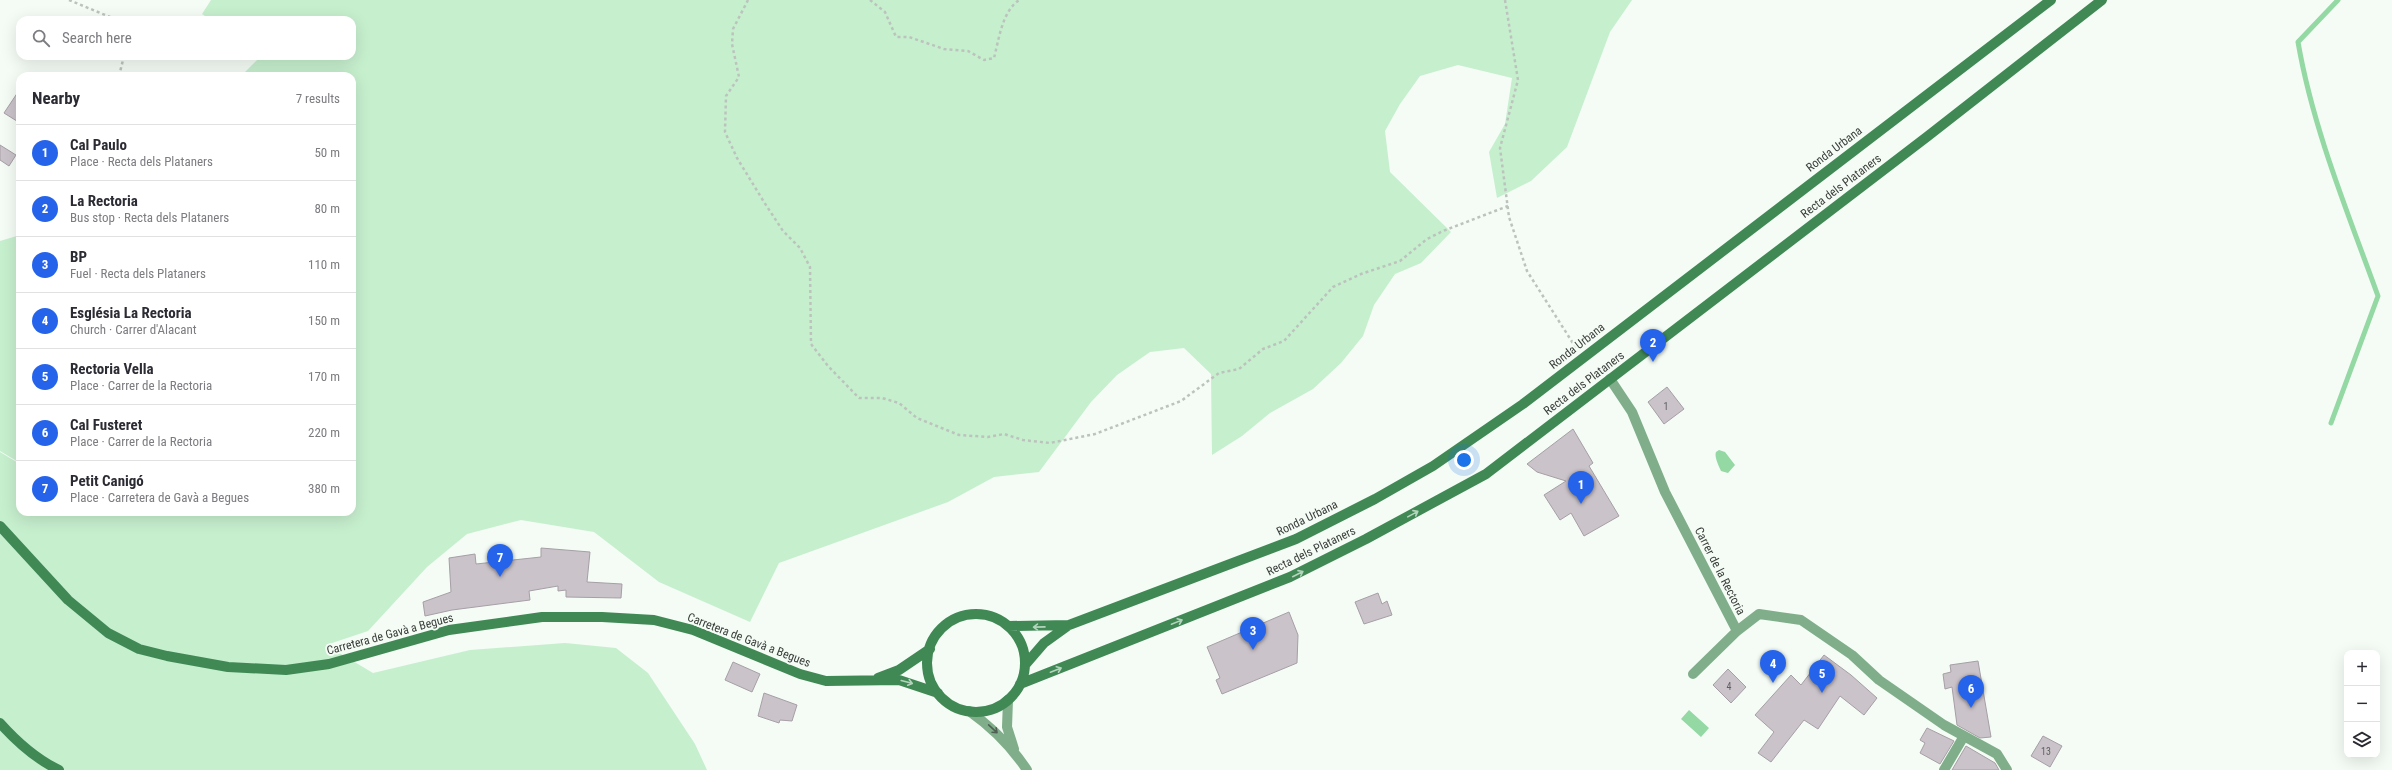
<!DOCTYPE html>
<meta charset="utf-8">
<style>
:root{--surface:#fff;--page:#f7f7f7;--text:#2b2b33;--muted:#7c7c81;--line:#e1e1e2;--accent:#2563eb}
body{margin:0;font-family:"Roboto Condensed",sans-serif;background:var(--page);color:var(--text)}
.controls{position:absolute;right:12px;bottom:12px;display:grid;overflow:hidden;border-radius:8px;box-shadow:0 4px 16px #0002}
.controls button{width:36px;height:36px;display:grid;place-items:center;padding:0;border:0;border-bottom:1px solid var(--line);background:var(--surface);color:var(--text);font:20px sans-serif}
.you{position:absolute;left:1464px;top:460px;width:14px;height:14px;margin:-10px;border:3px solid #fff;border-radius:50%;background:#1a73e8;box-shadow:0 0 0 6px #1a73e833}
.badge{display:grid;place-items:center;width:26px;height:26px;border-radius:50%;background:var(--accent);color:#fff;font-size:13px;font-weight:700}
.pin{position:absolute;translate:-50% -33px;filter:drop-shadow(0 1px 2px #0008)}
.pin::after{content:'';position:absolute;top:21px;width:14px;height:12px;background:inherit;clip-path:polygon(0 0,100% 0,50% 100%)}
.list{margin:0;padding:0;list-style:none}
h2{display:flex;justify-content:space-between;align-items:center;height:52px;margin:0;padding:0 16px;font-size:17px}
h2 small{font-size:13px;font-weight:400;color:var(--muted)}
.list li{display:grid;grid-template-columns:26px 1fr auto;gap:12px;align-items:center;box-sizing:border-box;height:56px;padding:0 16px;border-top:1px solid var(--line)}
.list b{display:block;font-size:15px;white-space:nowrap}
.list p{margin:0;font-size:13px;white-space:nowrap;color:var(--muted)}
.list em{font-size:13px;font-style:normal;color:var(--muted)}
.icon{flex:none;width:22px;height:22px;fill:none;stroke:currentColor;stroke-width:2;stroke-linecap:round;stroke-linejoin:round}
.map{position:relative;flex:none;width:2392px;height:770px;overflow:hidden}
.search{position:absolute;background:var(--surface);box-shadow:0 4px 16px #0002;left:16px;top:16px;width:340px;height:44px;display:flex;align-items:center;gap:10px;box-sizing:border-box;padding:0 14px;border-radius:12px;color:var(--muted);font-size:15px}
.panel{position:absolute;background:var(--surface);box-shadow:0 4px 16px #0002;left:16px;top:72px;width:340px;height:444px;border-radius:12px}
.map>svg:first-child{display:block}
</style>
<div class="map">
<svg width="2392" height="770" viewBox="0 0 2392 770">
<rect width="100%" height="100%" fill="#f4fcf5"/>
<path fill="#c6efce" d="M 211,0 L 1632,0 L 1610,32 L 1567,147 L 1531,181 L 1497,198 L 1489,152 L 1505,124 L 1512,78 L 1458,65 L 1420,76 L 1400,104 L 1385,131 L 1390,172 L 1451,232 L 1421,263 L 1395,274 L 1374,305 L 1363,336 L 1341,363 L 1313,389 L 1270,413 L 1242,436 L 1212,455 L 1211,374 L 1184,348 L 1150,352 L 1117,375 L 1091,402 L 1039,472 L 994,477 L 948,502 L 779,563 L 750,622 L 659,582 L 594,532 L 521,520 L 467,534 L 427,567 L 368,631 L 326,645 L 373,673 L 470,650 L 565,643 L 616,648 L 648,673 L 695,744 L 707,770 L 0,770 L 0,452 L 20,464 L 20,512 L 352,512 L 352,76 L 241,76 L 261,56 L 352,56 L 352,20 L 211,20 L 202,14 Z
M 20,235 L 20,463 L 0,451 L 0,241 Z"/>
<path fill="#94d8a4" d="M 1719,450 L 1725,452 L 1735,465 L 1728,473 L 1721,471 C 1719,466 1714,457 1716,452 Z
M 1689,710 L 1709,728 L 1701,737 L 1681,719 Z"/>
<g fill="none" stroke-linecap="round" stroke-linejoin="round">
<path stroke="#94d8a4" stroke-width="5" d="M 2331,423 L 2378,296 C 2348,213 2313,129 2298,42 L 2338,0"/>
</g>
<path fill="#cac3ca" stroke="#a69fa6" d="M 20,89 L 20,123 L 4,113 Z
M 0,145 L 16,155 L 9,166 L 0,160 Z
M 1667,387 L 1684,409 L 1664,424 L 1648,402 Z
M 1573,429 L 1593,463 L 1589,466 L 1619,516 L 1584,536 L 1571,513 L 1560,520 L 1544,495 L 1566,481 L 1537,472 L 1527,464 Z
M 541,548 L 590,552 L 587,582 L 622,584 L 621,598 L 566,597 L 566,590 L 558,591 L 558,586 L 529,591 L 530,600 L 452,610 L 425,616 L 423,602 L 451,592 L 449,558 L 475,554 L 476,564 L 541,557 Z
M 1378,593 L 1382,604 L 1387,601 L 1392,615 L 1364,624 L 1355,602 Z
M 1289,612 L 1298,635 L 1297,663 L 1222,694 L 1216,680 L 1220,678 L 1207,647 Z
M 1824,655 L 1851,675 L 1877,698 L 1864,715 L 1840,696 L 1818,729 L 1804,720 L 1771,762 L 1758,753 L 1774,732 L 1755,715 L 1791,675 L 1801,685 Z
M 1978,661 L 1991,737 L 1980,738 L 1957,725 L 1952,687 L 1945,689 L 1943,674 L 1951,672 L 1950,665 Z
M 733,662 L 760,674 L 752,692 L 725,680 Z
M 1728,669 L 1746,687 L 1731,703 L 1713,685 Z
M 764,693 L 797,705 L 792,721 L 780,720 L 779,723 L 758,716 Z
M 1927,728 L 1954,741 L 1940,764 L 1920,753 L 1925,743 L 1920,740 Z
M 2043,736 L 2062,746 L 2050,767 L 2031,756 Z
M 1966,746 L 1995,763 L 1999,770 L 1952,770 Z"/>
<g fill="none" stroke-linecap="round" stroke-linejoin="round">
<path stroke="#bcc3bd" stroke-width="2.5" stroke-dasharray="3 3" stroke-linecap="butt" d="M 69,0 L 110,17 L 112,20
M 748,0 L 733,29 L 732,44 L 739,77 L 726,96 L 725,132 L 737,158 L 764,202 L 783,231 L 800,248 L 810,267 L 811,344 L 828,366 L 859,398 L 882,398 L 899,403 L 917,418 L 959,435 L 988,437 L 1004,434 L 1023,440 L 1050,443 L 1095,434 L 1181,401 L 1219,373 L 1239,369 L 1263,349 L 1284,341 L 1333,287 L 1361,274 L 1400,261 L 1427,239 L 1443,231 L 1508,206
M 870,0 L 885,12 L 896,37 L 909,37 L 944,49 L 968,51 L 984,60 L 994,58 C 999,39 1002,12 1019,0
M 1505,0 L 1518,80 L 1500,148 L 1509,217 L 1527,271 L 1576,348
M 119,76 L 124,56"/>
<path stroke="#80ae8a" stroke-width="10" d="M 1610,379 L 1632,412 L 1665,492 L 1737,631 L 1759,614 L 1801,620 L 1852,655 L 1879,680 L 1944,725 L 1997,754 L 2007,770
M 1693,674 L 1737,631
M 1008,700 L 1007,727 L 1014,749
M 969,711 C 993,728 1011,746 1027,770
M 1944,770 L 1964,736"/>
<path stroke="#408955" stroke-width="10" d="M 0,526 L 68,600 L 108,633 L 139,649 L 167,656 L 228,667 L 286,670 L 329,664 L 449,630 L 542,617 L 602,617 L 654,620 L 693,630 L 800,674 L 826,681 L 899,680 L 938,693
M927 663a49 49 0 1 1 98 0a49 49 0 1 1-98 0Z
M 1009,626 L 1069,625
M 1025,665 L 1044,643 L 1069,625 L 1296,539 L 1375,499 L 1433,466 L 1523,404 L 2051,0
M 878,678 L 899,670 L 930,649
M 1020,684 L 1290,577 L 1366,539 L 1486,474 L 1928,136 L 2102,0
M 0,723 C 17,742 36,759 59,770"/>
</g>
<defs><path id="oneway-shaft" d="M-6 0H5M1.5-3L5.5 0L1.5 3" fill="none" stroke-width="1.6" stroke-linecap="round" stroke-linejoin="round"/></defs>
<g stroke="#b5d4bd">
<use href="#oneway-shaft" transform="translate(1413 514) rotate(-29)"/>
<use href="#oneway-shaft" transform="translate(1298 574) rotate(-27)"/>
<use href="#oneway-shaft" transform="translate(1177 622) rotate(-22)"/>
<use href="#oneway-shaft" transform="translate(1039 627) rotate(179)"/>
<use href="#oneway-shaft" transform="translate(1056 670) rotate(-21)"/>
<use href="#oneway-shaft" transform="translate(907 682) rotate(15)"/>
</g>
<use stroke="#4f6053" href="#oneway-shaft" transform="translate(993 729) rotate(43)"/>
<g text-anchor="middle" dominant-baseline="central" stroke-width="4" stroke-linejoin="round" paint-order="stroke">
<g font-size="10" fill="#5e5f5f">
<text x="1666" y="406">1</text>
<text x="1729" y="686">4</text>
<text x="2046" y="751">13</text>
</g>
<g font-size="12" fill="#3a3e3b" stroke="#f4fcf5">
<text transform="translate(1834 149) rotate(-37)">Ronda Urbana</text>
<text transform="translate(1841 186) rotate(-37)">Recta dels Plataners</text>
<text transform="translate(1577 346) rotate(-38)">Ronda Urbana</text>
<text transform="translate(1584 383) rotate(-37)">Recta dels Plataners</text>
<text transform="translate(1307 518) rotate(-26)">Ronda Urbana</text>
<text transform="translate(1311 551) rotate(-26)">Recta dels Plataners</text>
<text transform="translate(1720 571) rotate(63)">Carrer de la Rectoria</text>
<text transform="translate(390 634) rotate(-15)">Carretera de Gavà a Begues</text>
<text transform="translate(749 640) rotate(21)">Carretera de Gavà a Begues</text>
</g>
</g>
</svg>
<div class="controls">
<button>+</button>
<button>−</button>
<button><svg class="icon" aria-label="layers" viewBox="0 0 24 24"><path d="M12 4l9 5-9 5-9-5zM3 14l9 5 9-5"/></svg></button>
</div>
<div class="you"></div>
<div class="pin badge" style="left:1581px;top:504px">1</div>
<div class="pin badge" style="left:1653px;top:362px">2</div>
<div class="pin badge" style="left:1253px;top:650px">3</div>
<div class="pin badge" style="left:1773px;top:683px">4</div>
<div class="pin badge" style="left:1822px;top:693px">5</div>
<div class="pin badge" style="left:1971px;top:708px">6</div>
<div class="pin badge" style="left:500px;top:577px">7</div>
<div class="search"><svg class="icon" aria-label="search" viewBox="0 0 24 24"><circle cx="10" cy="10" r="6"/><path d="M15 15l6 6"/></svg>Search here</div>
<section class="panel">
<h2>Nearby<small>7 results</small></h2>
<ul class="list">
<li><span class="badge">1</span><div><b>Cal Paulo</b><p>Place · Recta dels Plataners</p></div><em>50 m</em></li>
<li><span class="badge">2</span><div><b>La Rectoria</b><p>Bus stop · Recta dels Plataners</p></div><em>80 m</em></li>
<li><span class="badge">3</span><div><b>BP</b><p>Fuel · Recta dels Plataners</p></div><em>110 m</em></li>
<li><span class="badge">4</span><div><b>Església La Rectoria</b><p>Church · Carrer d'Alacant</p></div><em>150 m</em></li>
<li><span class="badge">5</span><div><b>Rectoria Vella</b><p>Place · Carrer de la Rectoria</p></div><em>170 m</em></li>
<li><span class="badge">6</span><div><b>Cal Fusteret</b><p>Place · Carrer de la Rectoria</p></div><em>220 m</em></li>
<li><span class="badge">7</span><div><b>Petit Canigó</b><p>Place · Carretera de Gavà a Begues</p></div><em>380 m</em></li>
</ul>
</section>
</div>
